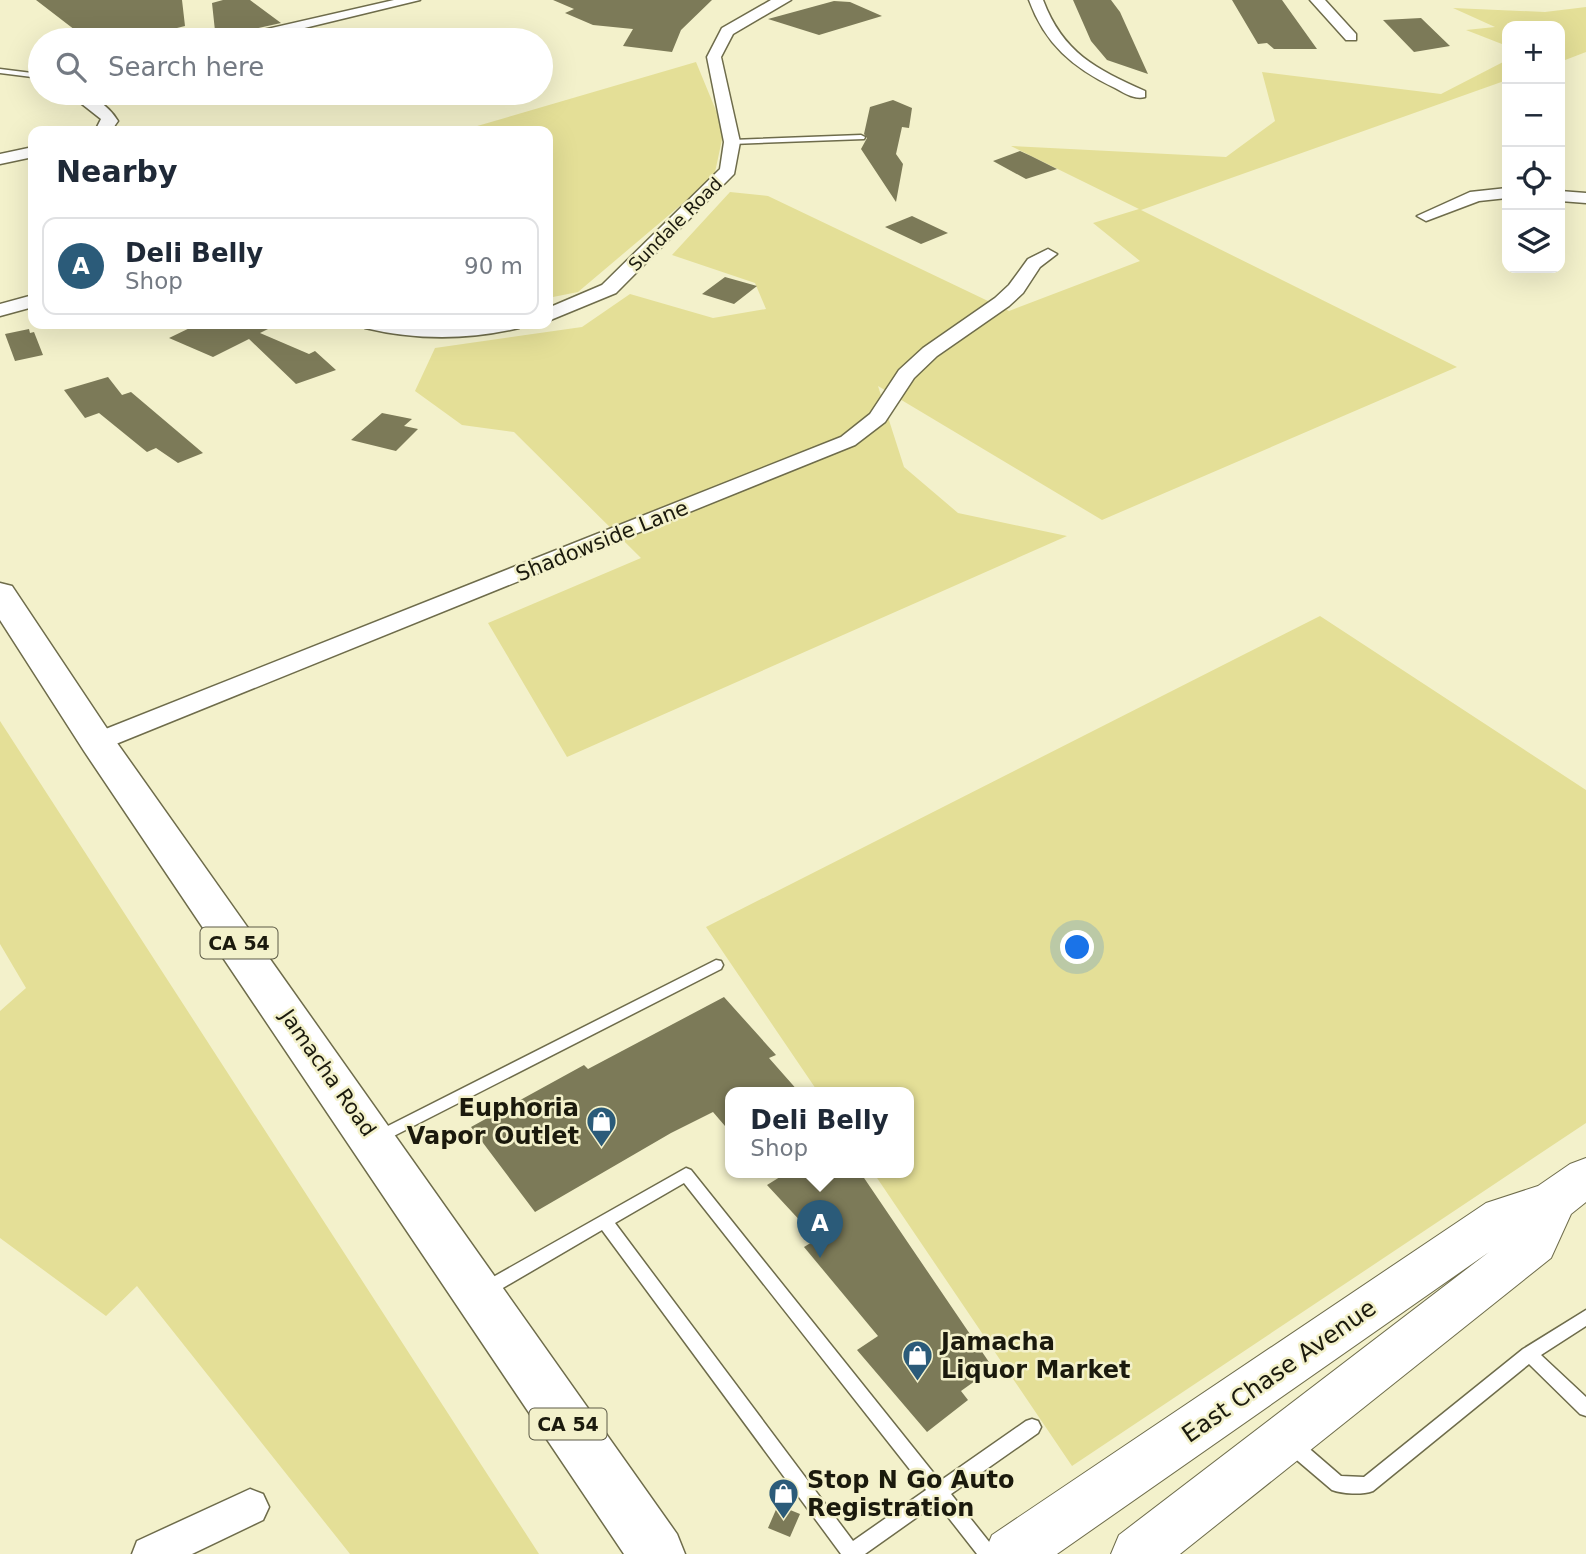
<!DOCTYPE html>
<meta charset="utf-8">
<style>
:root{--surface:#fff;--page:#f2f2f3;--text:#1f2937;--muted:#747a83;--line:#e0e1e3;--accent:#2b5b79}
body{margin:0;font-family:"DejaVu Sans",sans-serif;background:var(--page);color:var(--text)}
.controls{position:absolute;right:21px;top:21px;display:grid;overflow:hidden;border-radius:14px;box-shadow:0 7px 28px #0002}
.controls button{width:63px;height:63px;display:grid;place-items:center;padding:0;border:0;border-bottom:2px solid var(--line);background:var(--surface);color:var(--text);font:35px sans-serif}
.you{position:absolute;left:1078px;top:948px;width:24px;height:24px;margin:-18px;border:5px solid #fff;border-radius:50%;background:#1a73e8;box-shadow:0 0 0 10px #1a73e833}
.badge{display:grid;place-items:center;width:46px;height:46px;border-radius:50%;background:var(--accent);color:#fff;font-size:23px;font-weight:700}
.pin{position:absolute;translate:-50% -58px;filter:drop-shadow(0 2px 4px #0008)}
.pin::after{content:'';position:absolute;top:37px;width:24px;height:21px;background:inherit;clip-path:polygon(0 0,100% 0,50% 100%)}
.popup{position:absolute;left:725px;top:1087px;width:189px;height:91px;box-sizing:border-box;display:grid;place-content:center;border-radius:14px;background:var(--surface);filter:drop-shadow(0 2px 5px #0005);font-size:23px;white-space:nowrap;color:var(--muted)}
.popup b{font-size:26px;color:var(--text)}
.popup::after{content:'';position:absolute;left:50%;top:100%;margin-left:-14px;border:14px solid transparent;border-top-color:var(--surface)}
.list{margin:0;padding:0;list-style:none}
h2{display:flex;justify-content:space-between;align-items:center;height:91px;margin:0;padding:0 28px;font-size:30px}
h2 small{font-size:23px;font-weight:400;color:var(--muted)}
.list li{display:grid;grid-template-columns:46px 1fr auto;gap:21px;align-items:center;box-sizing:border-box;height:98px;margin:0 14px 14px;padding:0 14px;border:2px solid var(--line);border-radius:14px}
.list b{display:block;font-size:26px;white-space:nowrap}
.list p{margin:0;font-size:23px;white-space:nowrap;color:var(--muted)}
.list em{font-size:23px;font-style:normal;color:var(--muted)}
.icon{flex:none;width:38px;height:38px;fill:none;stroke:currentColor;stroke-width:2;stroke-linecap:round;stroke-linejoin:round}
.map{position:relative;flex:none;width:1586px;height:1554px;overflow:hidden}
.search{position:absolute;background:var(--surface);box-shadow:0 7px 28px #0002;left:28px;top:28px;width:525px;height:77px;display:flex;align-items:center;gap:18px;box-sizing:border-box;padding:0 24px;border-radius:38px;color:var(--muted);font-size:26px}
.panel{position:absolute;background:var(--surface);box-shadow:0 7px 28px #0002;left:28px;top:126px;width:525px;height:203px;border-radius:14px}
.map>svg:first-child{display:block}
</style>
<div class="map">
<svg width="1586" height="1554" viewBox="0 0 1586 1554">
<rect width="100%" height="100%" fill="#f3f1cb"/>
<path fill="#e4df97" d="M 1586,7 L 1586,52 L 1560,62 L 1560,26 L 1507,26 L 1507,46 L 1466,30 L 1495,27 L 1453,8 L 1545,12 Z
M 1507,60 L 1507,80 L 1141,210 L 1457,367 L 1102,520 L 878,386 L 904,467 L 958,513 L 1067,536 L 567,757 L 488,623 L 641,558 L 514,432 L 462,425 L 415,391 L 435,348 L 582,327 L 630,294 L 713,318 L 766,309 L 755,283 L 672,255 L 730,192 L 768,196 L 1009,311 L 1140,261 L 1093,223 L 1139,209 L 1011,146 L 1226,157 L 1275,121 L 1262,72 L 1441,94 Z
M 696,62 L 724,130 L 714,177 L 578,292 L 548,298 L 548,131 L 460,131 Z
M 1320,616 L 1586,790 L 1586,1123 L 1072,1466 L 873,1172 L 909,1172 L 909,1092 L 818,1092 L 706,927 Z
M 0,721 L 539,1554 L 350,1554 L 137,1286 L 106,1316 L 0,1238 L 0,1011 L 26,988 L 0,944 Z"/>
<path fill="#7c7a58" d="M 36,0 L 182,0 L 185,26 L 157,33 L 154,30 L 105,40 L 88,40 Z
M 223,0 L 250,0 L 281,23 L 236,33 L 228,40 L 216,40 L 212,3 Z
M 553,0 L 712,0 L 681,30 L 672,52 L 623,46 L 633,29 L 593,25 L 565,13 L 574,9 Z
M 1073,0 L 1111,0 L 1120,12 L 1148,74 L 1107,60 L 1091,41 Z
M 1232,0 L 1282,0 L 1317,49 L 1274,49 L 1267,43 L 1258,44 Z
M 834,1 L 850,2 L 882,16 L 819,35 L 768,19 Z
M 1421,18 L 1450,46 L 1414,52 L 1383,20 Z
M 893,100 L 912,108 L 909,128 L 902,127 L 896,154 L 903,164 L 896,202 L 861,149 L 867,138 L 864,134 L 870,107 Z
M 1020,151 L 1031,156 L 1057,169 L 1026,179 L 993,161 Z
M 912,216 L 948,233 L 921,244 L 885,227 Z
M 725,277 L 757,286 L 734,304 L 702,294 Z
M 198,324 L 278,324 L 260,333 L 309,354 L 315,351 L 336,370 L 296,384 L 249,339 L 213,357 L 169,338 Z
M 29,329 L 30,333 L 34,332 L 43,355 L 15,361 L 5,334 Z
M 108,377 L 122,395 L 131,392 L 203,453 L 178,463 L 156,448 L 147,452 L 99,413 L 85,418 L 64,390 Z
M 382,413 L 412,419 L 404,426 L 418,429 L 396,451 L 351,440 Z
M 724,997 L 776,1055 L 769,1058 L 799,1092 L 731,1092 L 731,1133 L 713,1112 L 671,1133 L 535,1212 L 471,1127 L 584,1065 L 588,1069 Z
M 788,1172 L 860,1172 L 993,1368 L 961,1391 L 968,1400 L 927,1432 L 857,1350 L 878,1336 L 804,1247 L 817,1239 L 767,1185 Z
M 778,1505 L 800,1514 L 790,1537 L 768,1528 Z"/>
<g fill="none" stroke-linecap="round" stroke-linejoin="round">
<defs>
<path id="lane" d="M 0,69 L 40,74 L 40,78 L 0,73 Z
M 861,135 L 865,137 L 864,139 L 732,144 L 728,142 L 732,140 Z
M 716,960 L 721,961 L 723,965 L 721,969 L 382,1142 L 377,1144 L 372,1142 L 370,1138 L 372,1134 Z
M 686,1168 L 691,1170 L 940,1481 L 1026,1421 L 1032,1419 L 1038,1421 L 1041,1427 L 1038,1433 L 951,1494 L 994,1548 L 997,1554 L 977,1554 L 937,1503 L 865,1554 L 841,1554 L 602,1230 L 491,1295 L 485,1297 L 479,1295 L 477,1290 L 479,1285 ZM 684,1183 L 926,1490 L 853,1541 L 615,1223 Z
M 1586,1310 L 1586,1326 L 1541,1355 L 1586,1397 L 1586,1416 L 1580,1414 L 1529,1364 L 1373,1491 C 1362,1495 1343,1494 1332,1490 L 1285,1450 L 1282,1444 L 1285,1438 L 1291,1436 L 1297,1438 L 1341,1476 L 1364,1477 L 1523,1349 Z"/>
<path id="street" d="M 394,0 L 420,0 L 255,40 L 230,40 L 237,36 Z
M 771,0 L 791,0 L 733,34 L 721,57 L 740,142 L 734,174 L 616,293 L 548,321 L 548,308 L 602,285 L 720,169 L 724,142 L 707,57 L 722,28 Z
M 1029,0 L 1043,0 C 1063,53 1096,69 1145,91 L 1145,97 C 1135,100 1124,93 1115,88 C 1073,68 1045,44 1029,0 Z
M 1310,0 L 1325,0 L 1356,34 L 1356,40 L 1346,40 Z
M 68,93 C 88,92 107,103 118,121 L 111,131 L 95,131 L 101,119 Z
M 33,147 L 33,157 L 0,164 L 0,154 Z
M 1507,188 L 1507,198 L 1479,201 L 1426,221 L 1417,216 L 1470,192 Z
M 1560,191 L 1586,193 L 1586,203 L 1560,201 Z
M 1048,249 L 1057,254 L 1040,267 L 1023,293 L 1009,306 L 937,356 L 914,378 L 885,422 L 855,445 L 106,748 L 97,750 L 88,748 L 84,742 L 88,736 L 841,437 L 870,414 L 899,370 L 923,348 L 995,298 L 1009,285 L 1028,259 Z
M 33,295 L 33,307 L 0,316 L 0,304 Z
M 362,324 L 522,324 L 519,328 C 469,340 415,340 365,328 Z
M 250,1489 L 263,1494 L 269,1507 L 263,1520 L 192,1554 L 132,1554 L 137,1541 Z"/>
<path id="secondary" d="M 1586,1158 L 1586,1202 L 1571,1214 L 1551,1258 L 1180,1554 L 1111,1554 L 1119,1535 L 1489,1252 L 1057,1554 L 984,1554 L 992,1535 L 1486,1203 L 1538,1186 L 1570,1164 Z"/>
<path id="primary" d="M 0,583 L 12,586 L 110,733 L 677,1534 L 685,1554 L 624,1554 L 84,751 L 0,620 Z"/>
</defs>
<use href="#lane" stroke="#6e6c4b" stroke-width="3"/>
<use href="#street" stroke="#6e6c4b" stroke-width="3"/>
<use href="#secondary" stroke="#6e6c4b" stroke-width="2"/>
<use href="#primary" stroke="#6e6c4b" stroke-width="3"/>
<use href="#lane" fill="#fff" fill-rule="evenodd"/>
<use href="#street" fill="#fff" fill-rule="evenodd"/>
<use href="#secondary" fill="#fff" fill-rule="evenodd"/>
<use href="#primary" fill="#fff" fill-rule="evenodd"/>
</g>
<defs>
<symbol id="shop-pin" viewBox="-11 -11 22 30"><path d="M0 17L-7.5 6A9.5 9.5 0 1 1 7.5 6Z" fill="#2b5b79" stroke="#f3f1cb"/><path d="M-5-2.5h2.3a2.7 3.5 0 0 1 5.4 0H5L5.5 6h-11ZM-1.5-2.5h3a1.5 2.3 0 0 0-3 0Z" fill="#fff"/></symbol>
</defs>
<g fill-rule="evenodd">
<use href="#shop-pin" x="584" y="1104" width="35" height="47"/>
<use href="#shop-pin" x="900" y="1338" width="35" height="47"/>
<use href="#shop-pin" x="766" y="1476" width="35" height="47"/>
</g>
<g text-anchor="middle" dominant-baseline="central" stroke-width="5" stroke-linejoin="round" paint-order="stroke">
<g font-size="18" fill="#1b1a0d" stroke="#f3f1cb">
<text transform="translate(675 224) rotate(-45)">Sundale Road</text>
</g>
<g fill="#f3f1cb" stroke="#5c5a46" stroke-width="2">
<rect x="200.5" y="927.5" width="77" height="31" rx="5"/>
<rect x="529.5" y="1408.5" width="77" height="31" rx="5"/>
</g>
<g font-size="19" font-weight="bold" fill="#1b1a0d">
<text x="239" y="943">CA 54</text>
<text x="568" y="1424">CA 54</text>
</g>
<g font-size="21" fill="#1b1a0d" stroke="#f3f1cb">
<text transform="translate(602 541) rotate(-22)">Shadowside Lane</text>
<text transform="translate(328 1073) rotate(55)">Jamacha Road</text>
</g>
<g font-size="24" font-weight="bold" fill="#1b1a0d" stroke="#f3f1cb" text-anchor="start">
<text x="579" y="1108" text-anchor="end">Euphoria<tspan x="579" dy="28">Vapor Outlet</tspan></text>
<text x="941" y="1342">Jamacha<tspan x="941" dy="28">Liquor Market</tspan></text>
<text x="807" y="1480">Stop N Go Auto<tspan x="807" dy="28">Registration</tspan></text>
</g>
<g font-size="24" fill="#1b1a0d" stroke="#f3f1cb">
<text transform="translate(1279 1371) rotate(-35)">East Chase Avenue</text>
</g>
</g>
</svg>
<div class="controls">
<button>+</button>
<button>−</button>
<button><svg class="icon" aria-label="locate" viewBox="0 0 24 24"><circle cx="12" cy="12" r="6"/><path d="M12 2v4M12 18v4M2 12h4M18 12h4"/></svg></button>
<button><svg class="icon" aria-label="layers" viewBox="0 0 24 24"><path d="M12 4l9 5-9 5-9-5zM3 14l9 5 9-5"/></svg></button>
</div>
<div class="you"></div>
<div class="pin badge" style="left:820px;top:1258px">A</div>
<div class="popup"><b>Deli Belly</b>Shop</div>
<div class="search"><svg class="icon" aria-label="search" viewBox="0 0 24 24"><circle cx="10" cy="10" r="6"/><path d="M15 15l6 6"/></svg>Search here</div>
<section class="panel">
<h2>Nearby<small></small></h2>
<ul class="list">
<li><span class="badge">A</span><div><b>Deli Belly</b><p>Shop</p></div><em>90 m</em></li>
</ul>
</section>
</div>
